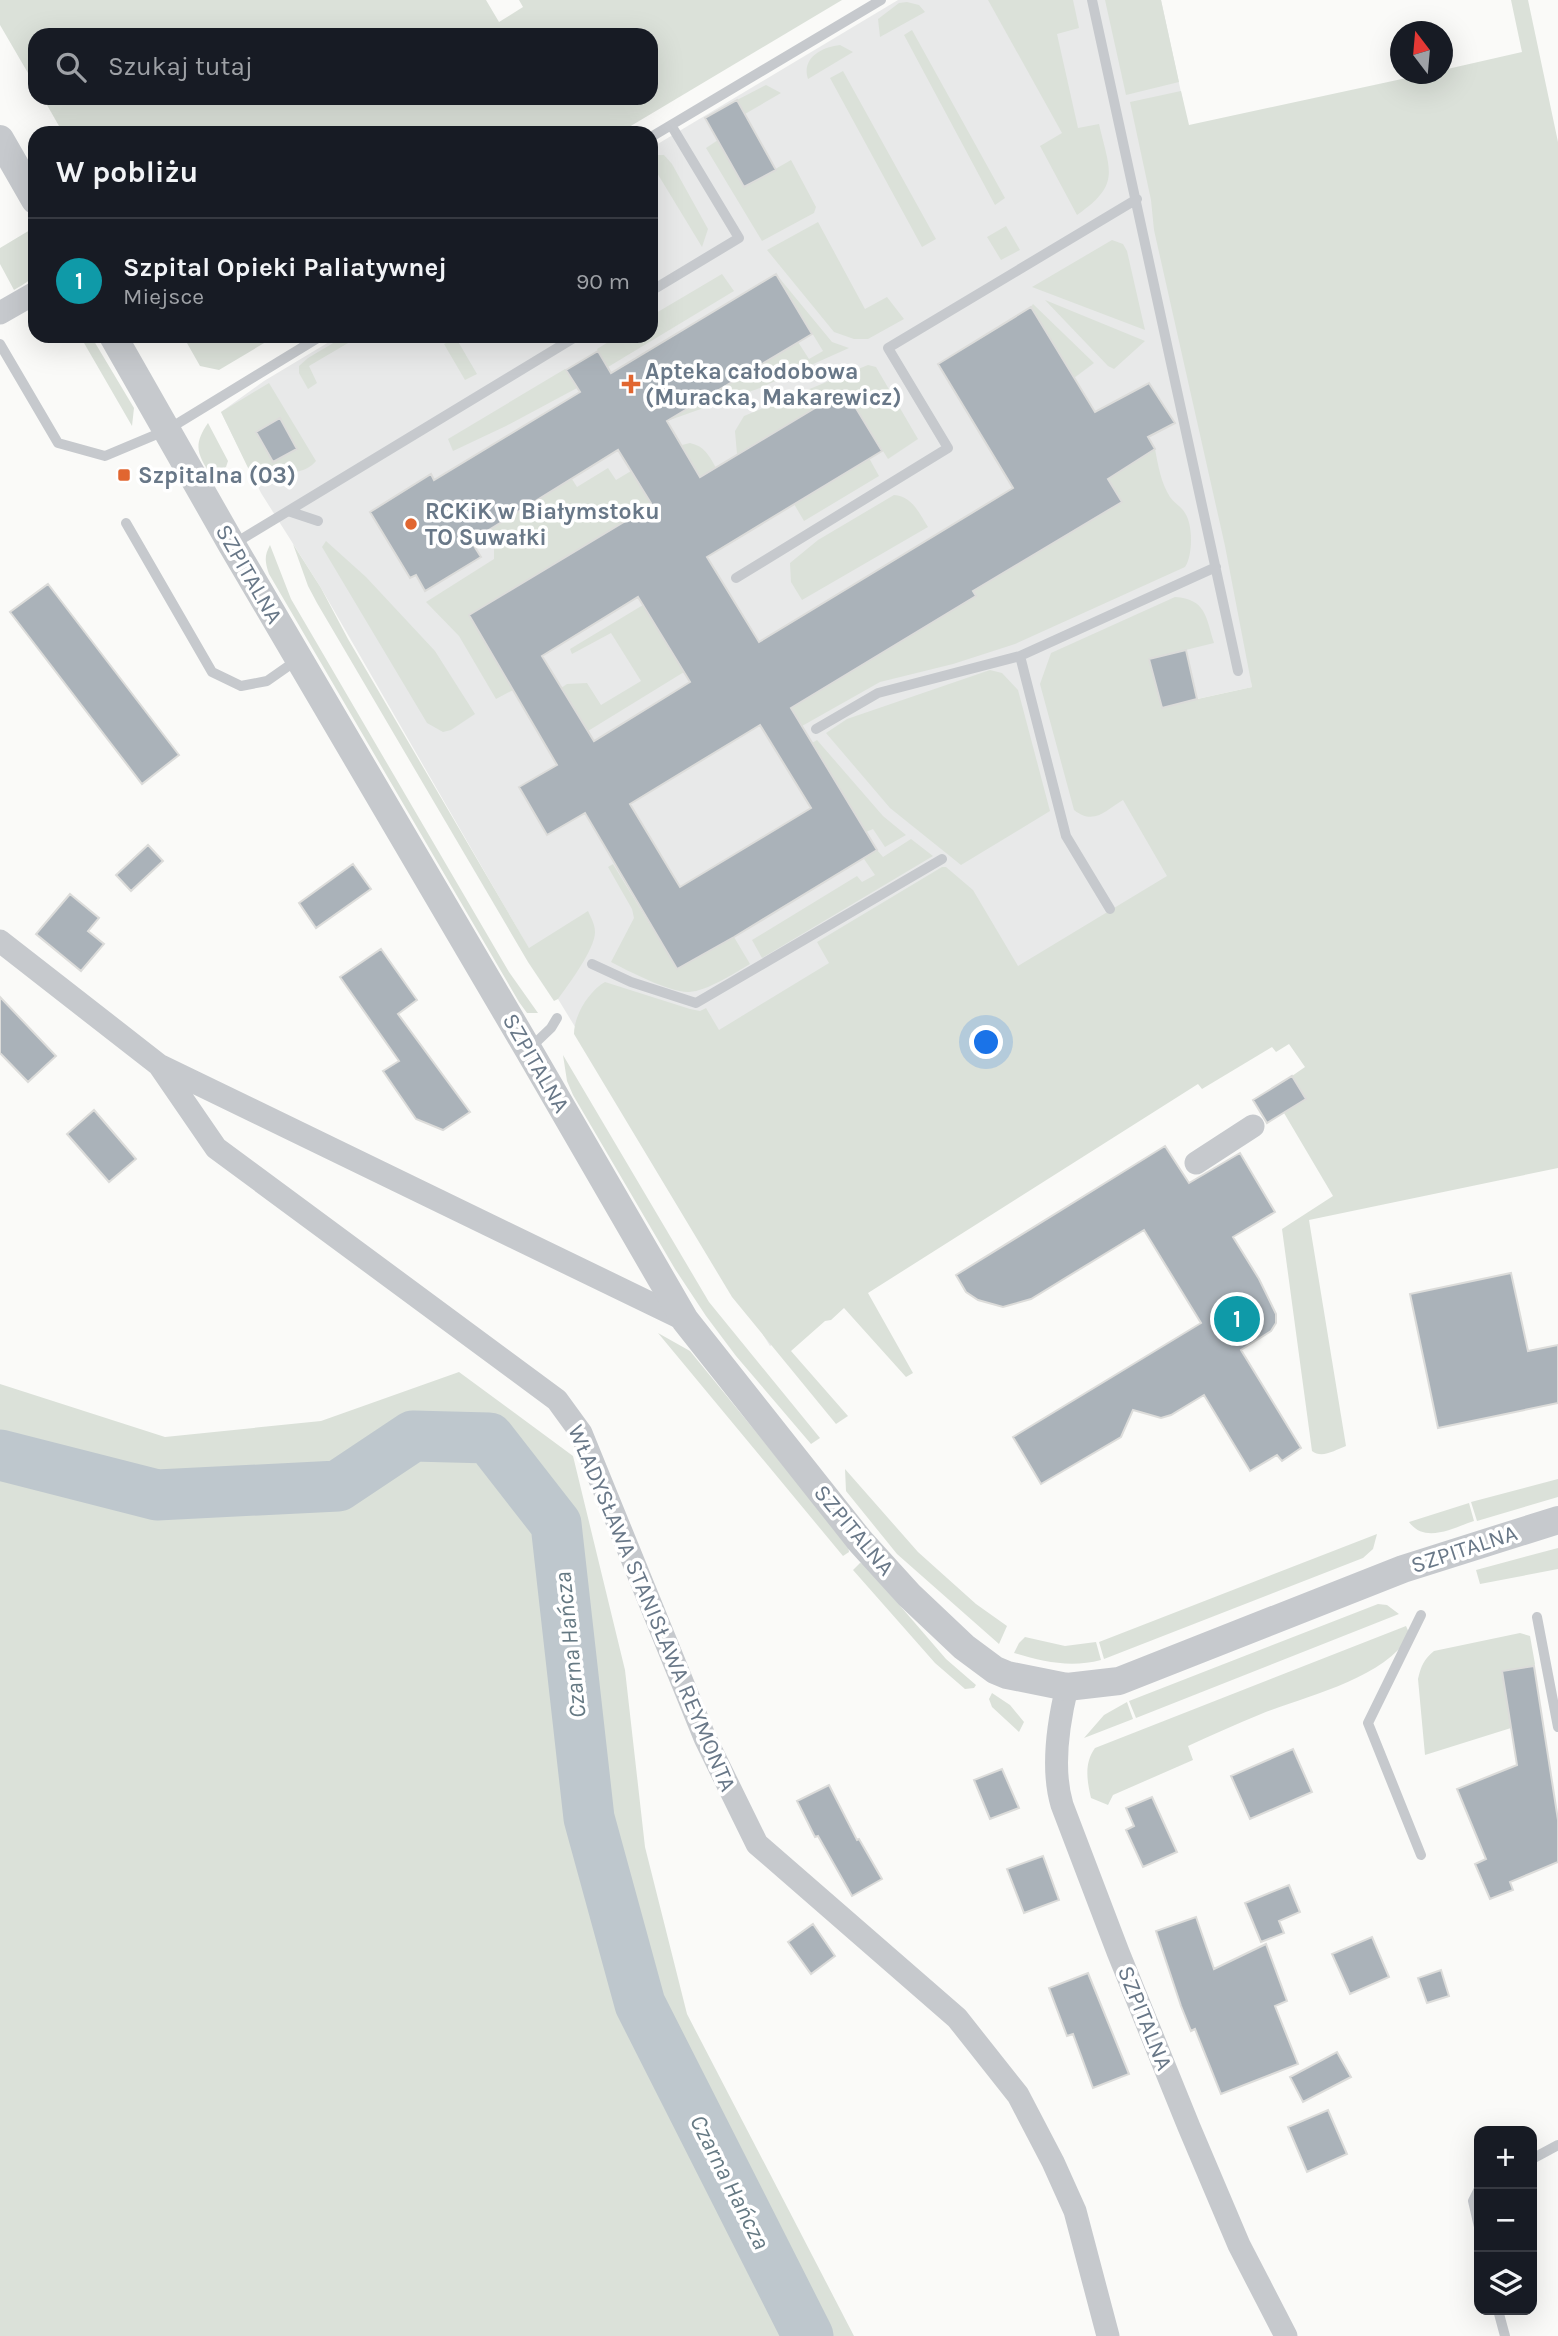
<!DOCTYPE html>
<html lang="pl">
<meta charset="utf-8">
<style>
:root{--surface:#171b24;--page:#20242c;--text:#f1f3f6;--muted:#9ea1a6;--line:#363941;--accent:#7c3aed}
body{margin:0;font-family:Karla,sans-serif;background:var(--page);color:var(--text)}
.controls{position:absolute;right:21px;bottom:21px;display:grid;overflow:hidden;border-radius:14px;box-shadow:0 7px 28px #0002}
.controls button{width:63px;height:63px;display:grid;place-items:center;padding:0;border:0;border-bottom:2px solid var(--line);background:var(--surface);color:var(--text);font:35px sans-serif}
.compass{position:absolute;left:1390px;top:21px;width:63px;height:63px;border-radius:50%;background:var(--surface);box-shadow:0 7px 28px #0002;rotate:344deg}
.you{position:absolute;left:987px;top:1043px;width:24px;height:24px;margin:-18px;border:5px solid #fff;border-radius:50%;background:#1a73e8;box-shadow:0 0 0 10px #1a73e833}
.badge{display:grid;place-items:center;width:46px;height:46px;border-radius:50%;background:var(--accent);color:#fff;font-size:23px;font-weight:700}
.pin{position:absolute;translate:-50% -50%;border:4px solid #fff;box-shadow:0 2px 7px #0006}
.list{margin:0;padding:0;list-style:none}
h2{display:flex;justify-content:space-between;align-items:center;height:91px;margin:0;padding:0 28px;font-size:30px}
h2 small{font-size:23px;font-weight:400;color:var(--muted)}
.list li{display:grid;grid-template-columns:46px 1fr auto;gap:21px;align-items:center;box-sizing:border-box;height:126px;padding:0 28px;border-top:2px solid var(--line)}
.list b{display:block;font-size:26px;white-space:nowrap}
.list p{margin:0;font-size:23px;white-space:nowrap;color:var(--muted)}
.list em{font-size:23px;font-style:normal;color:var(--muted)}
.icon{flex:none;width:38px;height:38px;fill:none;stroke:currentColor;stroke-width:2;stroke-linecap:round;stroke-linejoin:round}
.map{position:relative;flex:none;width:1558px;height:2336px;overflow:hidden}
.search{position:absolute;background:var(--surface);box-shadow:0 7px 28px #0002;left:28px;top:28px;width:630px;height:77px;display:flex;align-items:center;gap:18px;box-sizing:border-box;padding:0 24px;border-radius:21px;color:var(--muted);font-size:26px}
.panel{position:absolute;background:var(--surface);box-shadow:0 7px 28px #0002;left:28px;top:126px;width:630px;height:217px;border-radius:21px}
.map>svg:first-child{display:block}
</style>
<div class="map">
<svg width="1558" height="2336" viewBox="0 0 1558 2336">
<rect width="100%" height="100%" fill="#fafaf8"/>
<path fill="#e8e9e9" d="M 898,0 L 1161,0 L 1189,129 L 1252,687 L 1197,699 L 1282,1031 L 770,1346 L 558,999 L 321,588 L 261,493 L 221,412 L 264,381 L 339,336 L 651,336 L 651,148 Z"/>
<path fill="#dbe1d9" d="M 0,0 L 486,0 L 499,22 L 523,7 L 519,0 L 842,0 L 619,133 L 63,133 L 43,98 L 651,98 L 651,35 L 35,35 L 35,85 L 0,25 Z
M 988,0 L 1073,0 L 1079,28 L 1057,34 L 1078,128 L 1099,124 C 1110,172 1121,184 1077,215 L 1040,146 L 1062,133 Z
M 1105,0 L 1161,0 L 1179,82 L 1126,95 Z
M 1511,0 L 1528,0 L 1558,142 L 1558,1168 L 1309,1220 L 1346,1446 C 1335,1450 1322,1459 1312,1451 L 1282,1229 L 1333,1196 L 1284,1113 L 1306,1099 L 1292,1076 L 1305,1067 L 1289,1044 L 1276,1052 L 1272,1047 L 1202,1089 L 1198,1084 L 868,1293 L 913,1373 L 906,1377 L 844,1308 L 831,1320 L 825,1321 L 791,1351 L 848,1416 L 836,1424 L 732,1297 L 574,1034 C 574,1015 589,991 605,982 L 690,1009 L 700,1011 L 706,1008 L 719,1030 L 829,963 L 817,942 L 942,867 L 946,867 L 973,890 L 1018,966 L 1167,876 L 1123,800 C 1106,810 1094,826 1074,810 L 1040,684 L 1051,653 L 1175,597 C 1206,599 1206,617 1214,643 L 1149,659 L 1161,707 L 1252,687 L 1225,546 L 1154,230 L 1151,200 L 1130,102 L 1181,91 L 1189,125 L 1425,74 L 1442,74 L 1443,70 L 1522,52 Z
M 907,2 L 919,5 L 925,12 L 880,37 L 878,19 L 899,3 Z
M 912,30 L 1005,198 L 995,205 L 904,35 Z
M 840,45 L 853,52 L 808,79 C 801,58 822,47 840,45 Z
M 843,71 L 936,239 L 922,247 L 830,78 Z
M 766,85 L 781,93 L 745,114 L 737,100 Z
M 718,140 L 744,187 L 791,160 L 816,207 L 814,213 L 762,241 L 706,148 Z
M 655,155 L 664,155 L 672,164 L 708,229 L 702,247 L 651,163 L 651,156 Z
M 818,222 L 865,309 L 887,297 L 904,319 L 868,339 L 854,339 L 834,332 L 767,250 Z
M 1006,226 L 1020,250 L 1001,260 L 987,237 Z
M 30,230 C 35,238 39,267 33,276 C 29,282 20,286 14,290 L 0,264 L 0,248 Z
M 1112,240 L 1123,244 L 1127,251 L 1145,330 L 1032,287 Z
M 722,274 L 734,291 L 608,367 L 597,349 L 618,336 L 651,336 L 651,316 Z
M 776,274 L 832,342 L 849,348 L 760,388 L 667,421 L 798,342 L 809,359 L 823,351 Z
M 1045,300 L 1145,341 L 1114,369 L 1108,366 Z
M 1033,304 L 1094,363 L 1074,378 L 1031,307 Z
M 80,336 L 91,336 L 134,408 L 132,426 Z
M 183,336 L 276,336 L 219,370 L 200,366 Z
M 345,336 L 360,336 L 309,366 L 317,383 L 308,389 L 299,373 L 299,366 L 308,358 Z
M 456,338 L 477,374 L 465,380 L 444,344 Z
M 868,365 L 876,367 L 918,439 L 888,459 L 845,390 L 737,454 L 735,431 L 744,416 Z
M 565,369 L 577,388 L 506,426 L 453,451 L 448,439 Z
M 269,383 L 316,461 C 302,478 272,473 251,474 L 221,412 Z
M 208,423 L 228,461 L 226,467 L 212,477 C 198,455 192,446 208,423 Z
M 690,443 C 704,446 709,455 716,468 L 666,498 L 648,470 L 684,449 L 682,445 Z
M 1155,449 C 1158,465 1161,483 1170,497 C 1174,503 1182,507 1185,513 C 1193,525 1193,555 1185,567 L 1015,644 L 953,664 L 880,682 L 802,726 L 791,708 L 976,596 L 973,591 L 1121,502 L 1105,475 Z
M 869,458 L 879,476 L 804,521 L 794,504 Z
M 608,468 L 616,480 L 631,471 L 652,505 L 469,615 L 513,690 L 496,699 L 459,636 L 426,602 L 494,559 L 494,547 L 485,533 L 572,479 L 577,487 Z
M 894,495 C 912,496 919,513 928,527 L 802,600 L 791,582 L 790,563 L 818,540 Z
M 326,541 L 366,577 L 435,651 L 475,714 L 451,730 L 443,732 L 427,723 L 322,547 Z
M 293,544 L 321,588 L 348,639 L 529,948 L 588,911 C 591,918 595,924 595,932 C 595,949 569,984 558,999 L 554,1001 L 528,962 L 317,603 L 308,586 Z
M 270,545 L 291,599 L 509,972 L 538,1013 L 527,1013 L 519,1002 L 269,574 C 265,562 264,556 270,545 Z
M 643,605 L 684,672 L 588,731 L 561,688 L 567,684 L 587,683 L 601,705 L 641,681 L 611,633 L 572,654 L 570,649 Z
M 990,670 L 1002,673 L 1018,690 L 1050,811 L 961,865 L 890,808 L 826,733 L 847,719 Z
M 817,740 L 883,816 L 906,835 L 885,847 L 873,829 L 866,832 L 812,743 Z
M 911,839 L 933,856 L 762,958 L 752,940 L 857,876 L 862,882 L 875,875 L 864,859 L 877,850 L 883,857 Z
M 613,864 L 677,969 L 734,937 L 750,964 C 735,973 707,991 689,992 C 671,993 628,971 611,962 L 634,918 L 632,909 L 608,867 Z
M 563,1055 L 709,1302 L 820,1438 L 811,1444 L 736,1356 L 706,1316 L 675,1269 L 573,1095 L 567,1081 Z
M 658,1333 L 690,1351 L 848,1545 L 849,1552 L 843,1556 Z
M 459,1372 L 573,1456 L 625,1670 L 645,1847 L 687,2014 L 854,2336 L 0,2336 L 0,1384 L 165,1437 L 321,1421 Z
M 845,1469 L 918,1552 L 976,1604 L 1007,1626 L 999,1644 L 897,1554 L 846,1491 Z
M 1558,1479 L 1558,1497 L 1477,1521 L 1471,1502 Z
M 1469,1503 L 1474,1521 C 1453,1528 1425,1544 1409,1522 Z
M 1377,1534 L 1373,1549 L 1363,1558 L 1104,1659 L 1099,1642 Z
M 1558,1548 L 1558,1569 L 1480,1584 L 1476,1570 Z
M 860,1563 L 864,1564 L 946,1659 L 976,1685 L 974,1688 L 965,1689 L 935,1663 L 853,1570 Z
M 1378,1604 L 1387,1605 L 1399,1614 L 1136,1718 L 1129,1701 Z
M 1406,1626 L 1410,1635 C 1382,1680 1308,1695 1261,1714 C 1236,1724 1212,1735 1188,1746 L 1193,1760 L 1113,1795 L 1108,1805 L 1091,1798 C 1087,1781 1084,1763 1095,1748 Z
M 1520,1633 L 1530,1636 L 1535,1664 L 1534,1666 L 1502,1671 L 1511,1728 L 1425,1755 L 1418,1679 C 1421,1666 1424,1659 1434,1651 Z
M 1025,1637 L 1065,1646 L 1096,1642 L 1101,1660 C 1071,1668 1043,1662 1014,1653 L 1019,1643 Z
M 992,1693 L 1010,1705 L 1024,1722 L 1019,1732 L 992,1707 L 989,1699 Z
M 1127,1702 L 1133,1719 L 1084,1738 L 1104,1715 Z"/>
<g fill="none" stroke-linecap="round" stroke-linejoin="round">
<path stroke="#bec7cd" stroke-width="51" d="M 0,1455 L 157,1495 L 338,1486 L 413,1436 L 489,1438 L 556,1524 L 589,1818 L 640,2004 L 808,2336"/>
</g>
<path fill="#aab2b9" stroke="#dcdcda" stroke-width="2" fill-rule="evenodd" d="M 737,100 L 776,170 L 744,187 L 705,118 Z
M 776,274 L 812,334 L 667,421 L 700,477 L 845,390 L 882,451 L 707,557 L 759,642 L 1013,488 L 938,364 L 1031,307 L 1095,412 L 1149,383 L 1175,423 L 1148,437 L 1155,449 L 1108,479 L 1122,502 L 973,591 L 976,596 L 791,708 L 877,850 L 734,937 L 677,969 L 585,813 L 547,835 L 519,787 L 557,765 L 469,615 L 652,505 L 618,450 L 471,541 L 481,557 L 425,591 L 416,575 L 410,578 L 370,512 L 431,474 L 434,480 L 580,392 L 566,370 L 598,351 L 611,373 ZM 638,597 L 690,682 L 594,741 L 542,656 ZM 760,725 L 811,808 L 680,887 L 630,804 Z
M 280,418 L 297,449 L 273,462 L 256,432 Z
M 48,584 L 179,755 L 142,784 L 10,612 Z
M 1186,650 L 1197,699 L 1162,708 L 1149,659 Z
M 148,845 L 163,861 L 131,891 L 116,875 Z
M 353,864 L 371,889 L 316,928 L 299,903 Z
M 70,894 L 99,918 L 88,931 L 104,944 L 81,971 L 36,934 Z
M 381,949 L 417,1000 L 398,1014 L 470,1112 L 443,1130 L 416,1119 L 383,1071 L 399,1061 L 340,977 Z
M 0,997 L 56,1056 L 28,1082 L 0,1053 Z
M 1292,1076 L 1306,1099 L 1267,1123 L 1253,1100 Z
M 94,1110 L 136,1159 L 109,1182 L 67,1134 Z
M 1165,1146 L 1189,1183 L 1240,1153 L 1275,1212 L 1233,1237 L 1259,1279 L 1276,1314 L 1276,1323 L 1271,1331 L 1241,1350 L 1301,1448 L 1282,1461 L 1277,1455 L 1250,1471 L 1204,1395 L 1171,1415 L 1161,1418 L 1133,1410 L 1121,1437 L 1041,1484 L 1013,1437 L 1201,1323 L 1144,1230 L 1031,1299 L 1003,1307 L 978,1300 L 966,1292 L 956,1275 Z
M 1511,1273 L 1528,1351 L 1558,1345 L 1558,1403 L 1438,1428 L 1410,1294 Z
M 1534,1666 L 1558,1820 L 1558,1862 L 1510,1882 L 1513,1890 L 1490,1899 L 1475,1864 L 1486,1859 L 1457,1789 L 1517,1765 L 1502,1671 Z
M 1293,1749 L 1312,1792 L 1250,1819 L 1231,1776 Z
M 1002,1769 L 1019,1808 L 990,1819 L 974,1780 Z
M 829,1785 L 857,1840 L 859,1839 L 882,1879 L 852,1896 L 818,1836 L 815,1837 L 797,1801 Z
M 1152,1797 L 1177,1852 L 1143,1867 L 1126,1830 L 1134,1826 L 1126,1808 Z
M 1043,1856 L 1059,1900 L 1024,1913 L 1007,1869 Z
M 1289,1885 L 1300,1912 L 1279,1921 L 1284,1933 L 1261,1942 L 1245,1903 Z
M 1196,1917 L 1214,1969 L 1266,1944 L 1287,2001 L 1275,2006 L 1298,2064 L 1221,2094 L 1195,2029 L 1191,2031 L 1181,2006 L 1156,1931 Z
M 813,1924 L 835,1956 L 811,1974 L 788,1942 Z
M 1372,1937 L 1389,1977 L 1350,1994 L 1332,1954 Z
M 1441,1970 L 1449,1996 L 1427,2003 L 1418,1978 Z
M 1088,1973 L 1129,2074 L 1093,2088 L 1073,2034 L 1067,2036 L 1049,1988 Z
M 1337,2052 L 1351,2077 L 1303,2102 L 1290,2077 Z
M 1328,2110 L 1347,2154 L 1307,2172 L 1288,2127 Z"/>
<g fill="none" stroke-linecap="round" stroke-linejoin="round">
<path stroke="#c6c9cd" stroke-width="10" d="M 1092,0 L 1238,671
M 651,137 L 881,0
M 651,291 L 739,238 L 671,125
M 0,344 L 58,443 L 105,456 L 167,430 L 321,336
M 288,511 L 318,521
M 126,523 L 212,672 L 241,686 L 267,681 L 297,660
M 232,545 L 577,336
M 736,578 L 948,448 L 888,348 L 1137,199
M 1020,656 L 1066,836 L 1110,909
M 816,729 L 878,693 L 1020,656 L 1216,567
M 592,964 L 631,982 L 696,1003 L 942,859
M 529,1049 L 551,1028 L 557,1018
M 1421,1615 L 1368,1723 L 1421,1855
M 1537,1617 L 1558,1727
M 1532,2159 L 1558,2145
M 1479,2189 L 1473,2201 L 1479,2227
M 1498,2310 L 1505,2336"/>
<path stroke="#c6c9cd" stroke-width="23" d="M 0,313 L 35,293
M 0,941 L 159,1065 L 685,1320
M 159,1065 L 216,1148 L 557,1400 L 581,1433 L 705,1738 L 757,1844 L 957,2018 L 1018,2095 L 1053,2162 L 1075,2211 L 1108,2336
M 1196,1163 L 1253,1126
M 1067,1687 C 1058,1724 1051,1768 1062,1805 L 1118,1952 L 1189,2127 L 1239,2245 L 1286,2336"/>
<path stroke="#c6c9cd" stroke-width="28" d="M 0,139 L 35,200
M 113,336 L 232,545 L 528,1049 L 685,1320 L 860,1541 L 909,1595 L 964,1647 L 995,1670 L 1007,1675 L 1067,1687 L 1119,1681 L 1403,1569 L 1558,1520"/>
</g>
<g fill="#e16630" stroke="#fff" stroke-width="2.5">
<path d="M627.5 373.5h7v7h7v7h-7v7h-7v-7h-7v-7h7z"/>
<rect x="117" y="468" width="14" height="14" rx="3.5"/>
<circle cx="411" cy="524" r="7"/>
</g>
<g text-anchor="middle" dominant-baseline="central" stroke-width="7" stroke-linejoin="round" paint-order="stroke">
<g font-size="23" font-weight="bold" fill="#697888" stroke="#fff" text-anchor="start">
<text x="645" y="371">Apteka całodobowa<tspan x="645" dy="26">(Muracka, Makarewicz)</tspan></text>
<text x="138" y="475">Szpitalna (03)</text>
<text x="425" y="511">RCKiK w Białymstoku<tspan x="425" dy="26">TO Suwałki</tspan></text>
</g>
<g font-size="23" fill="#697888" stroke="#fff">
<text transform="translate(249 574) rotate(60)">SZPITALNA</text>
<text transform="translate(536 1063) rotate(60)">SZPITALNA</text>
<text transform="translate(854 1530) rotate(50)">SZPITALNA</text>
<text transform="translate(1464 1549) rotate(-18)">SZPITALNA</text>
<text transform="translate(652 1608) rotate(67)">WŁADYSŁAWA STANISŁAWA REYMONTA</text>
<text transform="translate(1145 2018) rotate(68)">SZPITALNA</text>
</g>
<g font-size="24" font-style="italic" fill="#657983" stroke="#fff">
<text transform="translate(570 1645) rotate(-96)">Czarna Hańcza</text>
<text transform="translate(730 2182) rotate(63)">Czarna Hańcza</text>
</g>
</g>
</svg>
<div class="controls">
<button>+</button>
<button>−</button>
<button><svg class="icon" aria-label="layers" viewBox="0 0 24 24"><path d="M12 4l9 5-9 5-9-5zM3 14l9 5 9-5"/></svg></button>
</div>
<svg class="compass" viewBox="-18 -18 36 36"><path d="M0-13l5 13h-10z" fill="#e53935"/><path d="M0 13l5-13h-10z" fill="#9ea1a6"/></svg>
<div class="you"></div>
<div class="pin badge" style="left:1237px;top:1319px;background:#0f9aa8">1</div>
<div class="search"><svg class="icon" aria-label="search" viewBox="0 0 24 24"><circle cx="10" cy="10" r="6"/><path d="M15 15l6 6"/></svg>Szukaj tutaj</div>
<section class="panel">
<h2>W pobliżu<small></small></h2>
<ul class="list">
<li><span class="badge" style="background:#0f9aa8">1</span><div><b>Szpital Opieki Paliatywnej</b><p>Miejsce</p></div><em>90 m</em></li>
</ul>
</section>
</div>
